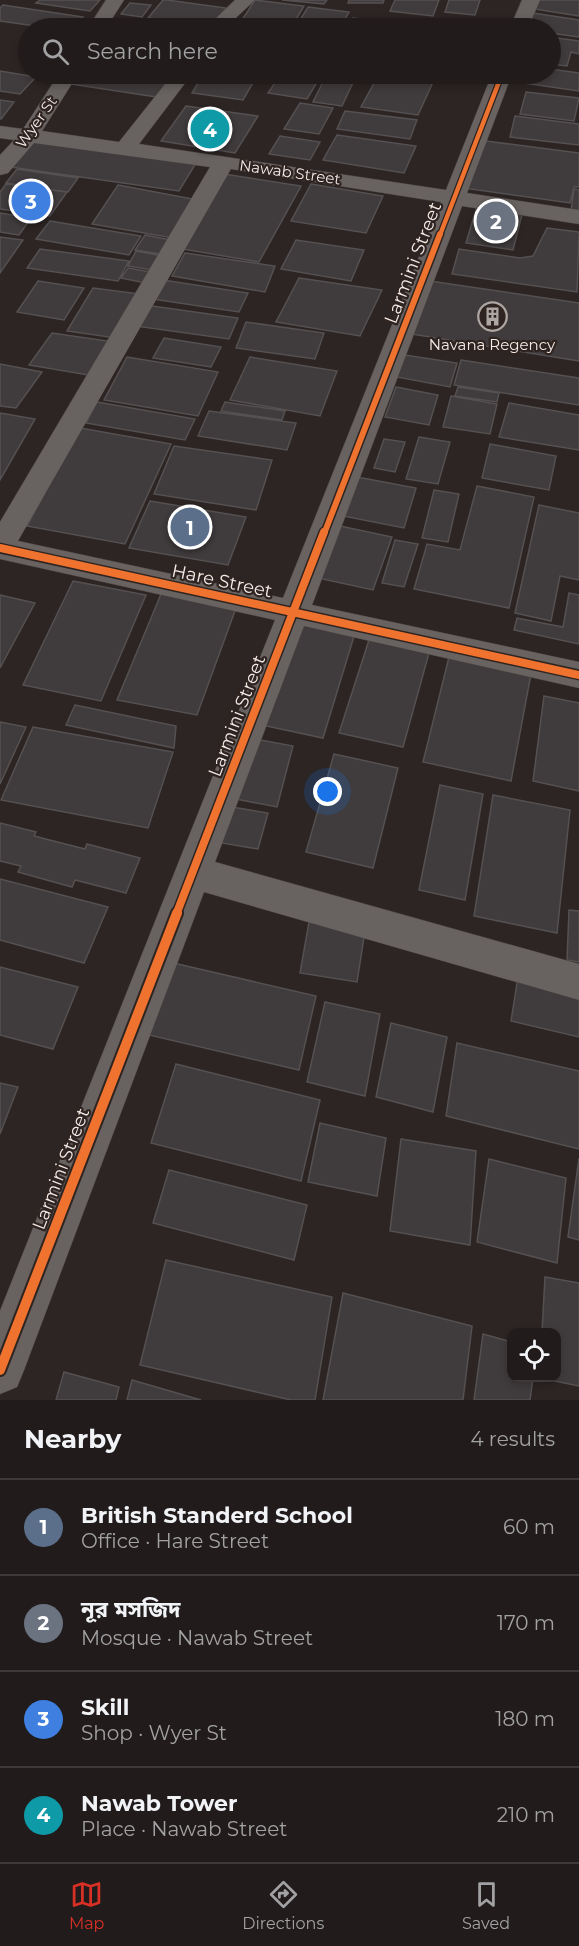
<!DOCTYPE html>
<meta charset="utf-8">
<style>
:root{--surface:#211c1b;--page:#292524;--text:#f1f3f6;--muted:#a2a1a3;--line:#3e3a3a;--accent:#d93025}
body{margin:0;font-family:Montserrat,"Noto Sans Bengali",sans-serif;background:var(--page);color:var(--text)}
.controls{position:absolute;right:18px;bottom:18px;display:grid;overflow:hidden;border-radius:12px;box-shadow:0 3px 9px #0003}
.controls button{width:54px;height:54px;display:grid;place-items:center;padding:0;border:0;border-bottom:2px solid var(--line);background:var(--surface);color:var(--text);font:30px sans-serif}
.you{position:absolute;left:328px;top:792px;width:21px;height:21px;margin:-15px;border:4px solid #fff;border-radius:50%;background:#1a73e8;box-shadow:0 0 0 9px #1a73e833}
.badge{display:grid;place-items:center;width:39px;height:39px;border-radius:50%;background:var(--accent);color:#fff;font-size:20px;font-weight:700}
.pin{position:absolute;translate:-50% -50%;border:3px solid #fff;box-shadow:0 2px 6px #0006}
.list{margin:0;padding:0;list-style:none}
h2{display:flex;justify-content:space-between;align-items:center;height:78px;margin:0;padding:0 24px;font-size:26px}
h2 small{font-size:20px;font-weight:400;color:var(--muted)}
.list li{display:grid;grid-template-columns:39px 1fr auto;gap:18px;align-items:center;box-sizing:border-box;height:96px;padding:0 24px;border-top:2px solid var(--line)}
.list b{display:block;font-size:22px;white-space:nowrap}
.list p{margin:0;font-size:20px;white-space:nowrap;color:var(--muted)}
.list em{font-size:20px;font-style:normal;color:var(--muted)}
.icon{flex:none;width:33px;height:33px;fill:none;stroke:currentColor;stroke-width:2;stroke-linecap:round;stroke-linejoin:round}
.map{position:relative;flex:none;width:579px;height:1400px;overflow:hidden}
.search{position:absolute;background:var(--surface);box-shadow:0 3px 9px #0003;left:18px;right:18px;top:18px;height:66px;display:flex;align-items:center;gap:15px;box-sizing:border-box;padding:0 21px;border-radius:33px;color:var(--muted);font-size:22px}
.sheet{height:462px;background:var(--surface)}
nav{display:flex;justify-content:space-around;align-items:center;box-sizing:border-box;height:84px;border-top:2px solid var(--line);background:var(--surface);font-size:16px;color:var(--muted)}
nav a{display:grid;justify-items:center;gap:3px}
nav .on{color:var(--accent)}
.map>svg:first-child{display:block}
</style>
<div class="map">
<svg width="579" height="1400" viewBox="0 0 579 1400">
<rect width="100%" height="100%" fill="#2c2524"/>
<path fill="#403b3c" stroke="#555051" stroke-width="1.5" d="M 40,0 L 100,0 L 90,11 L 36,3 Z
M 163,0 L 167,0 L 226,8 L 212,27 L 148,18 Z
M 255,0 L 304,6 L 291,28 L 229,28 L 236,19 L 242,20 Z
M 282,0 L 327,0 L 324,4 Z
M 349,0 L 384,0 L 383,3 L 348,3 Z
M 395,0 L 439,0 L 433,16 L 390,11 Z
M 449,0 L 480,0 L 475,15 L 445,12 Z
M 532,0 L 579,0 L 579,16 L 528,8 Z
M 130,3 L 151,5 L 142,17 L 121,14 Z
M 3,5 L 83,17 L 72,28 L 50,28 L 0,21 L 0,8 Z
M 308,7 L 349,12 L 340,28 L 295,28 Z
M 533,13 L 579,20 L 579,37 L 550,33 L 550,28 L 526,28 Z
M 353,18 L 401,25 L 399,28 L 347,28 Z
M 550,37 L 579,41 L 579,54 L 571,52 L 567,66 L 550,64 Z
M 550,69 L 579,73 L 579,91 L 523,83 L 527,74 L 550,74 Z
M 0,71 L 36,77 L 20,94 L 0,91 Z
M 72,74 L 88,74 L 166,84 L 156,97 L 64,83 Z
M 98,74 L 173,74 L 166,83 Z
M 210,74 L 259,74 L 256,79 Z
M 281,74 L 322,74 L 307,99 L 268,93 Z
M 327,74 L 357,74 L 342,106 L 313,102 Z
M 379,74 L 434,80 L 418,115 L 361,107 Z
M 203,75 L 254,81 L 243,100 L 192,93 Z
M 526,92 L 579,98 L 574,121 L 520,114 Z
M 0,100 L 14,102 L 1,119 L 0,118 Z
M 300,103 L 333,108 L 319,134 L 284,129 Z
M 186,106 L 258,116 L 235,153 L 161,141 Z
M 345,111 L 417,120 L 410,139 L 337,129 Z
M 515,116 L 579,124 L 579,145 L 510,137 Z
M 337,135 L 416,146 L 404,173 L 323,160 Z
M 280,136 L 320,142 L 310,160 L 269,154 Z
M 30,140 L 196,163 L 179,191 L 10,167 Z
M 478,140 L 579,153 L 579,187 L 574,187 L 570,203 L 463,188 Z
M 17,169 L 78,178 L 68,192 L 6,183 Z
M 224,174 L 301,186 L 259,262 L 177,248 Z
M 6,184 L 67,192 L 50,216 L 0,209 L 0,192 Z
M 311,184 L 383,196 L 366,233 L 291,221 Z
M 118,185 L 198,200 L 173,238 L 92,224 Z
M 574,189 L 579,190 L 579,212 L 571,211 Z
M 477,206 L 523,211 L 513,250 L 466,243 Z
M 0,213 L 31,218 L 19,235 L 0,232 Z
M 50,221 L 141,236 L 129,255 L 36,239 Z
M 547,228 L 579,232 L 577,292 L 452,274 L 459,249 L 520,258 L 533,256 Z
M 145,235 L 176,241 L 167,255 L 135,250 Z
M 0,237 L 23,240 L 0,273 Z
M 296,240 L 364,250 L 351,281 L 281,269 Z
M 40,249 L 129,261 L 118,281 L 27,268 Z
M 136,251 L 168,257 L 159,271 L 128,266 Z
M 185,253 L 275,266 L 265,292 L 172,276 Z
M 128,268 L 157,273 L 150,284 L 121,278 Z
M 299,278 L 382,290 L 360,336 L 276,322 Z
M 163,280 L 248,293 L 239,312 L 152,299 Z
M 423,280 L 579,303 L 579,361 L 399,332 Z
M 38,281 L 84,288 L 64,320 L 17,312 Z
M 93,288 L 140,294 L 116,338 L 67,331 Z
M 145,305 L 238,318 L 229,339 L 135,326 Z
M 246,322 L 324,333 L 315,359 L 236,348 Z
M 52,333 L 114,342 L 94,376 L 29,365 Z
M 164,338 L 221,347 L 211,367 L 153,358 Z
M 405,355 L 457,363 L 450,387 L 397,377 Z
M 127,357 L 218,372 L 198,416 L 104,400 Z
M 250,357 L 337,371 L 320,416 L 230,400 Z
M 461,360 L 579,378 L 579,405 L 454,385 Z
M 0,364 L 42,372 L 16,408 L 0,406 Z
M 396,387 L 438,395 L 429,425 L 385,417 Z
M 458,387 L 499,393 L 497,402 L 455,396 Z
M 451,396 L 497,404 L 490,434 L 443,427 Z
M 97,402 L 195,419 L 185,440 L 86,423 Z
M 225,402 L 285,411 L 282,420 L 221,411 Z
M 509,403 L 579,415 L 579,450 L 499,437 Z
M 209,411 L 296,423 L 287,450 L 198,436 Z
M 0,413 L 35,419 L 0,480 Z
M 80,428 L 171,444 L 125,544 L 27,526 Z
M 419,437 L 450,442 L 438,484 L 406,479 Z
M 384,439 L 405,442 L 395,472 L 374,468 Z
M 490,444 L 556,456 L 549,490 L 482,478 Z
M 174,446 L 272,460 L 256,510 L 154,494 Z
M 357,477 L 416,488 L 404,528 L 343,516 Z
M 477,486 L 534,497 L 509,608 L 414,589 L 427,544 L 460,550 Z
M 434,490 L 459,494 L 448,542 L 422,538 Z
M 150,501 L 246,517 L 228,565 L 129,548 Z
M 539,505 L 579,513 L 579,580 L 560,576 L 551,621 L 515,613 Z
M 326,523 L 392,537 L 373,590 L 304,575 Z
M 395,540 L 418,544 L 404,587 L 382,583 Z
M 73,581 L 146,595 L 101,701 L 23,685 Z
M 569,593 L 579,595 L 579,644 L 514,630 L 517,618 L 563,627 Z
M 161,594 L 236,608 L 197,715 L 117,700 Z
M 0,595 L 35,603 L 0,668 Z
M 293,620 L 355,633 L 323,738 L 257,724 Z
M 369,640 L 429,653 L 403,747 L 339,733 Z
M 449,657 L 531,674 L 511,781 L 423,762 Z
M 544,696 L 579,703 L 579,791 L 533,781 Z
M 75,705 L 176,726 L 174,748 L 66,725 Z
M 0,722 L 26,727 L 0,784 Z
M 33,727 L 173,752 L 148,828 L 1,800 Z
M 229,734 L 293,746 L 277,807 L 210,794 Z
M 334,754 L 398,768 L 373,868 L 306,852 Z
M 440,785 L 483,794 L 465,900 L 419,890 Z
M 493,795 L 570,810 L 557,933 L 474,916 Z
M 220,805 L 268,813 L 258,849 L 210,841 Z
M 0,823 L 36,832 L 34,836 L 85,849 L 87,844 L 140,858 L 126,893 L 75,880 L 72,887 L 18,872 L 21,866 L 0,861 Z
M 0,879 L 108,907 L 84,963 L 0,940 Z
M 569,910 L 579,911 L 579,962 L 567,960 Z
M 309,922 L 365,931 L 357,982 L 300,973 Z
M 156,959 L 316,996 L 299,1070 L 132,1031 Z
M 0,967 L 78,987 L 53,1049 L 0,1035 Z
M 518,977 L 579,992 L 579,1037 L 511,1021 Z
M 325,1002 L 380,1014 L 365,1096 L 307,1082 Z
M 391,1023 L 447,1037 L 433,1112 L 376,1097 Z
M 457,1043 L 579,1071 L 579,1149 L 446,1116 Z
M 176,1064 L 320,1100 L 301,1181 L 151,1143 Z
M 0,1083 L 18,1087 L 0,1134 Z
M 320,1123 L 386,1138 L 377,1196 L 308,1182 Z
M 401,1139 L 476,1151 L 470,1245 L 390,1231 Z
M 579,1158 L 579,1240 L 568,1237 Z
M 489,1159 L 566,1178 L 557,1263 L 477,1242 Z
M 169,1170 L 307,1205 L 294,1260 L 153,1223 Z
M 166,1260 L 332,1297 L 315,1400 L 291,1400 L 140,1365 Z
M 545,1277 L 579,1283 L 579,1386 L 540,1378 L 556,1378 L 556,1332 L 542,1332 Z
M 343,1293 L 472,1326 L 463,1400 L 323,1400 Z
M 483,1334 L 512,1342 L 512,1378 L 533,1378 L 530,1400 L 474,1400 Z
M 64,1372 L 119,1387 L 116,1400 L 56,1400 Z
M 132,1380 L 201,1400 L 127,1400 Z"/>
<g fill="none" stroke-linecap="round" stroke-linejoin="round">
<defs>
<path id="minor" d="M 106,0 L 124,0 L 106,28 L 88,28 Z
M 235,0 L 255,0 L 225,28 L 206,28 Z
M 522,0 L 540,0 L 528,28 L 510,28 Z
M 59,74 L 78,74 L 42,131 L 119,142 L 173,74 L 192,74 L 139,144 L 446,190 L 492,74 L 512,74 L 467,193 L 579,210 L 579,224 L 462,206 L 312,605 L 579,662 L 579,688 L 304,626 L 215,862 L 579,964 L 579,1000 L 204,892 L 24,1370 L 17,1387 L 0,1394 L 0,1311 L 275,620 L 0,559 L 0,522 L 210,167 L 34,143 L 8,173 L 0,175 L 0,155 L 14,140 L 0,138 L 0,126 L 23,129 ZM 231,169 L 441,202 L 283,598 L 18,541 Z"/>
</defs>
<use href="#minor" stroke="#494342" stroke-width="1"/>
<use href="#minor" fill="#686361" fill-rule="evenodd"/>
<defs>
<path id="cycleway-far3" d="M 440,235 L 502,74"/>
<path id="cycleway-far2" d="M 324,534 L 440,234"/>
<path id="cycleway-far1" d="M 0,548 L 579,675
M 176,915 L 324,532"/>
<path id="cycleway" d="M 0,1370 L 177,913"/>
</defs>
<use href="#cycleway-far3" stroke="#2f2420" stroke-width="7"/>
<use href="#cycleway-far2" stroke="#2f2420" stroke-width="9"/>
<use href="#cycleway-far1" stroke="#2f2420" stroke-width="11"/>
<use href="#cycleway" stroke="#2f2420" stroke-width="14"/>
<use href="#cycleway-far3" stroke="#ef722f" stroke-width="4.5"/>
<use href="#cycleway-far2" stroke="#ef722f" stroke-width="6"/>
<use href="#cycleway-far1" stroke="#ef722f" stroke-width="8"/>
<use href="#cycleway" stroke="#ef722f" stroke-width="10"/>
</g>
<defs>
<symbol id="building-ring" viewBox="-11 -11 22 22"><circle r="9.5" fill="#2f2420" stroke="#ada6a3" stroke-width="1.5"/><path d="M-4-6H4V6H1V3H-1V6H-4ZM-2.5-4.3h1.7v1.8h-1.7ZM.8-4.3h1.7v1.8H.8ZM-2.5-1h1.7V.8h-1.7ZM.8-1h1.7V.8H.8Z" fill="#ada6a3"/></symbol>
</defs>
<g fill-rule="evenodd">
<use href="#building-ring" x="476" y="300" width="33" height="33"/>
</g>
<g text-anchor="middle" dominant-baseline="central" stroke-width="4.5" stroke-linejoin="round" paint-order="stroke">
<g font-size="15" fill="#f3ebe8" stroke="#2f2420">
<text transform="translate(36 122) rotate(-55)">Wyer St</text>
<text transform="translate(290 172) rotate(8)">Nawab Street</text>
</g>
<g font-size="15" fill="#f3ebe8" stroke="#2f2420">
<text x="492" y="344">Navana Regency</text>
</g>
<g font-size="18" fill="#f3ebe8" stroke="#2f2420">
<text transform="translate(413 263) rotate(-69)">Larmini Street</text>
<text transform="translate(222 581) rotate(12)">Hare Street</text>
<text transform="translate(237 716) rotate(-69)">Larmini Street</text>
<text transform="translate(61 1169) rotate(-69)">Larmini Street</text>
</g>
</g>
</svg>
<div class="controls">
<button><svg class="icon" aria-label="locate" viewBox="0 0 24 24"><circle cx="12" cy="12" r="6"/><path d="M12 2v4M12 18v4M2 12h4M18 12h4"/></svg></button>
</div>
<div class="you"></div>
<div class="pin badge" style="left:190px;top:527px;background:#5c6f8a">1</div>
<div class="pin badge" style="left:496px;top:221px;background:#6b7280">2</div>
<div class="pin badge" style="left:31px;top:201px;background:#3f7fe0">3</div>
<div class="pin badge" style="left:210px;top:129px;background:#0f9aa8">4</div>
<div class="search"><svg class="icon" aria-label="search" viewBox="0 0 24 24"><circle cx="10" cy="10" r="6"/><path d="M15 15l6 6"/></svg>Search here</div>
</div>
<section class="sheet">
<h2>Nearby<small>4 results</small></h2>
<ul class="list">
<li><span class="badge" style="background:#5c6f8a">1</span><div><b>British Standerd School</b><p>Office · Hare Street</p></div><em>60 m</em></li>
<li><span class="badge" style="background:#6b7280">2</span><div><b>নূর মসজিদ</b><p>Mosque · Nawab Street</p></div><em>170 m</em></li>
<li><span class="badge" style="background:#3f7fe0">3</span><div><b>Skill</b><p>Shop · Wyer St</p></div><em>180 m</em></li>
<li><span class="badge" style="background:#0f9aa8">4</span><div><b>Nawab Tower</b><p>Place · Nawab Street</p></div><em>210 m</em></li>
</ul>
</section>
<nav>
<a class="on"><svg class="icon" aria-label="map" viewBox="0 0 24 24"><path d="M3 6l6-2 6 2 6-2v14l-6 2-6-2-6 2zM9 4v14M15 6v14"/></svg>Map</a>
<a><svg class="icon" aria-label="directions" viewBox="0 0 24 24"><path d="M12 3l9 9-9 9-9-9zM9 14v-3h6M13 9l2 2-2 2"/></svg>Directions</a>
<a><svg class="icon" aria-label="saved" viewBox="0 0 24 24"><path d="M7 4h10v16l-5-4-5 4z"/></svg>Saved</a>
</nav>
